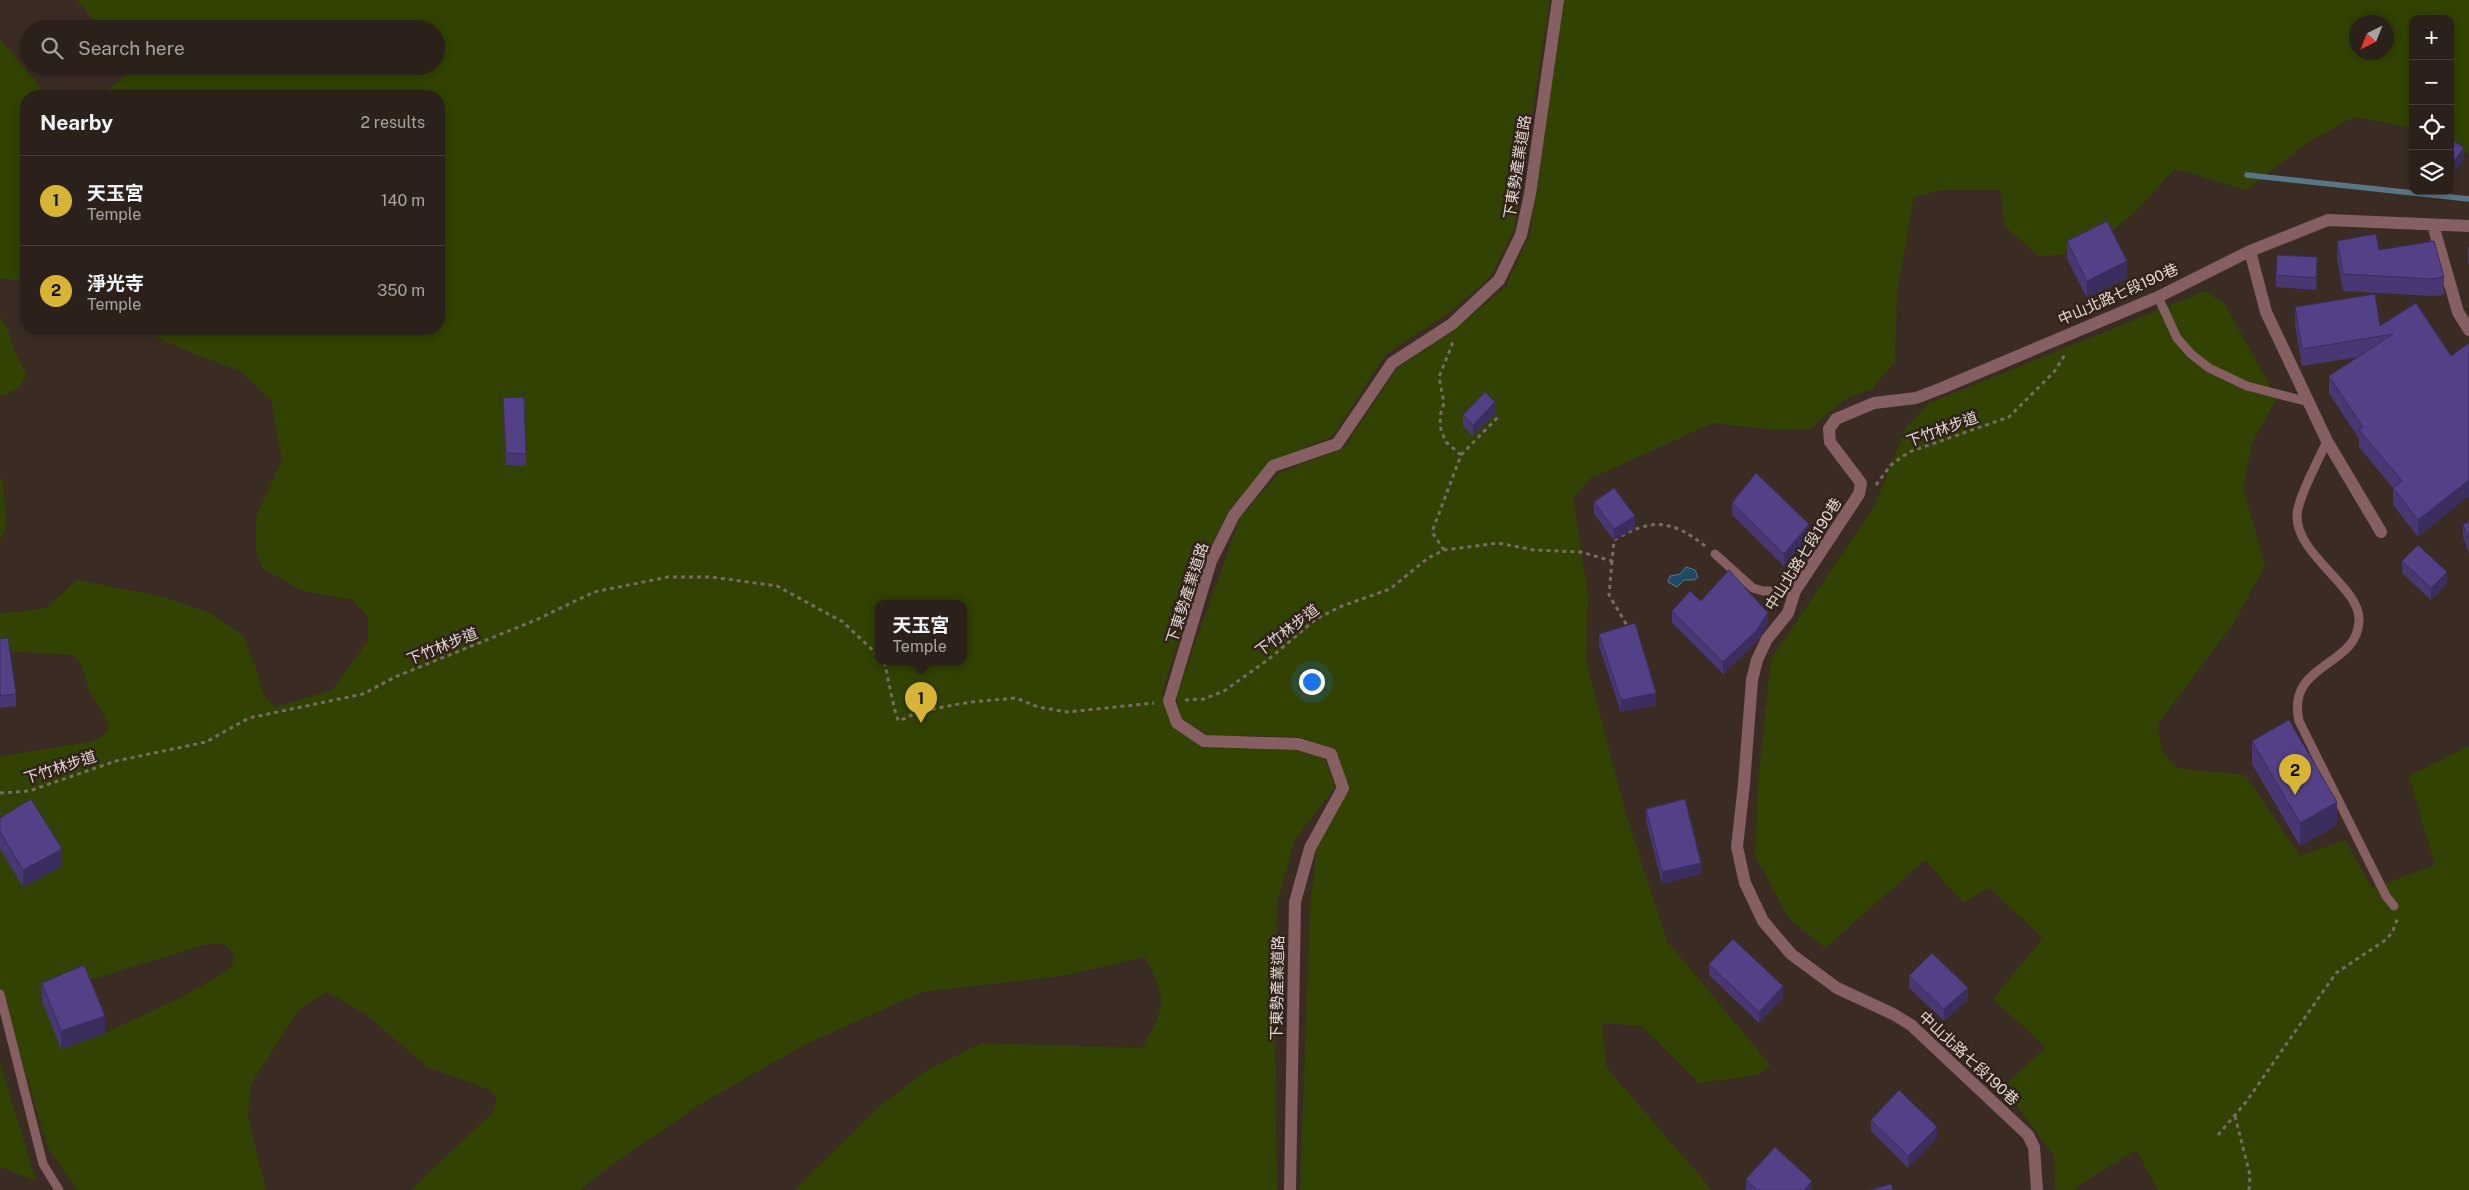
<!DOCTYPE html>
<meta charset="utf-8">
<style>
:root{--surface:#2c211a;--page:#382e27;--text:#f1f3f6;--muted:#a6a3a2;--line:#483e39;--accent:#d8b434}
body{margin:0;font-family:"Public Sans","Noto Sans TC",sans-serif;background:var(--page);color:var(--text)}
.controls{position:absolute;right:15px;top:15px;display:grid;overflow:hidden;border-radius:10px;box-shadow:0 2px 8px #0003}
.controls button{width:45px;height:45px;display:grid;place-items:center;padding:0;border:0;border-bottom:1px solid var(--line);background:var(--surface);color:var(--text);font:25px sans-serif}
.compass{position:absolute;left:2349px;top:15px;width:45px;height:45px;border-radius:50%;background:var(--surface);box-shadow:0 2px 8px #0003;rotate:223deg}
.you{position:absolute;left:1311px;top:681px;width:18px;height:18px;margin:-12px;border:4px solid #fff;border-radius:50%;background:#1a73e8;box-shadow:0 0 0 8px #1a73e833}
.badge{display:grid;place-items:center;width:32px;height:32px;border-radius:50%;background:var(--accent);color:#111;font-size:16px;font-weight:700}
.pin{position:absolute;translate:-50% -41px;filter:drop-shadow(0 1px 2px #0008)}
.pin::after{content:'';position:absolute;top:26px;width:18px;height:15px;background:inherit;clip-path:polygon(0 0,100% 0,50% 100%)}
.popup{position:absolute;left:875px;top:600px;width:92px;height:65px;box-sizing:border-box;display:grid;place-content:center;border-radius:10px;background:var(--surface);filter:drop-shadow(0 1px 4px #0005);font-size:16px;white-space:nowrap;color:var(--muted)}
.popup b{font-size:19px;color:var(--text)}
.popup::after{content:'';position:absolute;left:50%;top:100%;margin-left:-10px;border:10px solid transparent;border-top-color:var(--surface)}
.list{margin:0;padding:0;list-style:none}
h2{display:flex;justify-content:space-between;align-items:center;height:65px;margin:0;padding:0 20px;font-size:21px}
h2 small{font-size:16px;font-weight:400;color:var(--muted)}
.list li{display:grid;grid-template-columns:32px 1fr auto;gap:15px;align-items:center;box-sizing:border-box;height:90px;padding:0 20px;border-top:1px solid var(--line)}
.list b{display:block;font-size:19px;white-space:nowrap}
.list p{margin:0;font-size:16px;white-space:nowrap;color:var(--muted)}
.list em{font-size:16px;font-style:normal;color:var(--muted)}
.icon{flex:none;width:28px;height:28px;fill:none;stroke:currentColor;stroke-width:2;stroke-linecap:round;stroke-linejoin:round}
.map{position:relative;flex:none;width:2469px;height:1190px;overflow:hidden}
.search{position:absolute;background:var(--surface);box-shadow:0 2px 8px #0003;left:20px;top:20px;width:425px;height:55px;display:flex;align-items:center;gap:12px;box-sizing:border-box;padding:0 18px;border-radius:28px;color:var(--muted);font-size:19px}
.panel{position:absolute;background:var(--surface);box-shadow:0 2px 8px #0003;left:20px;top:90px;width:425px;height:245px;border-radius:20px}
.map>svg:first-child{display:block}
</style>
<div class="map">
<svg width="2469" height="1190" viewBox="0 0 2469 1190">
<rect width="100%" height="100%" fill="#3b2c23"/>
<path fill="#314202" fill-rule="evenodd" d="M 77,0 L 1550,0 L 1514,229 L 1491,276 L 1451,311 L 1386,354 L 1333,436 L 1272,461 L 1229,510 L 1205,559 L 1162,693 L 1173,727 L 1204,747 L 1295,749 L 1325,758 L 1335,787 L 1295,840 L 1277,902 L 1275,999 L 1277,1190 L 795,1190 L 879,1107 L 926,1071 L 982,1043 L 1142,1048 C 1166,1005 1168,1002 1145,957 L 1062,976 L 922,992 L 804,1045 L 697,1106 L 601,1173 L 580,1190 L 411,1190 L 492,1113 L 497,1099 L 488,1089 L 427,1067 L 367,1015 L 327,992 L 300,1008 L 251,1084 L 248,1117 L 266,1190 L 77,1190 L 48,1148 L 0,987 L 0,756 L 90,742 L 104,735 L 109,726 C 104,711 94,702 88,687 C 82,671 88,672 74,655 L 0,651 L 0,614 L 46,608 L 77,580 L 160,596 L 210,613 L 243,635 L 256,668 L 262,692 L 275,707 L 332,690 L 368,641 L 368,617 L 353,600 L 302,591 L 262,568 L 256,552 L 256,517 L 282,460 L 271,400 L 240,371 L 192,353 L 139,329 L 439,329 L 439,96 L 100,96 L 133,70 L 131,66 L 436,66 L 436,29 L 101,29 ZM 878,604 L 964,604 L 964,662 L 878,662 ZM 220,943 L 227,946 L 234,955 L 232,966 L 219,976 L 182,997 L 105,1033 L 61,1049 L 84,982 L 203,945 Z
M 1564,0 L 2469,0 L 2469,155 L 2450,140 L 2450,19 L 2413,19 L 2413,128 L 2354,117 L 2309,142 L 2246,190 L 2175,169 L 2136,211 L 2110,233 L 2061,255 L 2038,256 L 2004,225 L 2001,190 L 1940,190 L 1914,197 L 1897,292 L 1895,362 L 1872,389 L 1842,401 L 1810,429 L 1775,430 L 1713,423 L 1589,479 L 1573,498 L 1588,595 L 1586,661 L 1626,814 L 1667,941 L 1771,1066 L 1758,1075 L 1699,1083 L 1641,1026 L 1602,1023 L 1606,1067 L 1712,1190 L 1300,1190 L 1310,910 L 1316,851 L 1349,787 L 1336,750 L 1298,737 L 1207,735 L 1181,718 L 1176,696 L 1240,518 L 1279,473 L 1344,448 L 1398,367 L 1453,331 L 1506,286 L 1530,234 ZM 2356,22 L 2386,22 L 2386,52 L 2356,52 Z
M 0,39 L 48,96 L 26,96 L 26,281 L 0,279 Z
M 2205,291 L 2224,303 L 2277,398 L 2252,443 L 2243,487 L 2265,566 L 2233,624 L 2158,724 L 2162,752 L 2177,768 L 2245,775 L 2300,856 L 2345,840 L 2372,888 L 2435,865 L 2409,776 L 2469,746 L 2469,1190 L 2158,1190 L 2136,1150 L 2072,1190 L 2055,1190 L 2054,1156 L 2003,1087 L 2046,1047 L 1993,999 L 2043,938 L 1989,888 L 1963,903 L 1925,860 L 1825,948 L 1789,919 L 1755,855 L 1758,782 L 1771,659 L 1875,505 L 1906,427 L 1929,403 Z
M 0,317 C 10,330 8,332 13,346 C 16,357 23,365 26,376 L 18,389 L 0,396 Z
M 0,478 L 3,480 L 6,527 L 0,541 Z
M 0,1062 L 36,1181 L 0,1167 Z"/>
<path fill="#1e4b66" stroke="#597687" d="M 1686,567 L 1695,570 L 1698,577 L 1694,580 L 1684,580 L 1677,587 L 1668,582 L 1670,576 L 1680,574 Z"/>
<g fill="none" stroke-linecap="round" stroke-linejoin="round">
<path stroke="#597687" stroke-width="5.5" d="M 2247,175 L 2469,199"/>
<path stroke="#786b63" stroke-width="3" stroke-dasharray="4 4" stroke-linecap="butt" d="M 1461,455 L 1500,415
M 1876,485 L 1891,465 L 1909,452 L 2009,417 L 2054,372 L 2066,353
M 1444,550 L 1432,532 L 1461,455 L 1446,442 L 1441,430 L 1440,416 L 1444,403 L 1439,377 L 1453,342
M 1612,561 L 1609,595 L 1628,627
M 884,662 C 887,671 895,718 899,721 L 916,713 L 938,708 L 971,702 L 1016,698 L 1038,707 L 1067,712 L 1154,703
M 1185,700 L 1204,699 L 1224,691 L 1269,659 L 1316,619 L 1342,606 L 1390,589 L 1428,558 L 1444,550 L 1498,543 L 1534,550 L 1581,552 L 1612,561 L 1614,540 C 1651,518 1671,519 1705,546
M 0,793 L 29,791 L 116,761 L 206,742 L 249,718 L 363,694 L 395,677 L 538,619 L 594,592 L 668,577 L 712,577 L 777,586 L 843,622 L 878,655
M 2235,1116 L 2250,1175 L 2249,1190
M 2218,1135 L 2246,1102 L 2336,973 L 2384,941 L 2392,933 L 2398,917"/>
<path stroke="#855f62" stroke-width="9" d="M 2158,297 L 2177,338 L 2191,354 L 2209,368 L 2247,386 L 2309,402
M 2327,441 C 2319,459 2298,497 2297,515 C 2296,556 2361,587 2359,621 C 2357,668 2286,662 2299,721 L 2386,896 L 2394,906
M 1715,554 L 1753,588 L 1763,591 L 1795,591
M 0,994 L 43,1164 L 59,1190"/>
<path stroke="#855f62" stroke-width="12" d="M 2433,225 L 2458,312 L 2469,330
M 2250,251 L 2266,312 L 2327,441 L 2381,532
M 1290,1190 L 1295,902 L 1310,848 L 1343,788 L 1331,754 L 1298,744 L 1204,741 L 1177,723 L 1169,701 L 1211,561 L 1234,515 L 1273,466 L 1337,444 L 1392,363 L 1452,324 L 1499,280 L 1521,235 L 1530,194 L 1558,0
M 2037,1190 L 2034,1147 L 2028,1135 L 1911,1025 L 1893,1014 L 1837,988 L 1791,954 L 1763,921 L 1745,883 L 1737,847 L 1744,784 L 1752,680 L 1757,660 L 1767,639 L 1788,613 L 1795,591 L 1859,494 L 1861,483 L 1830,442 L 1829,429 L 1836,419 L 1874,403 L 1916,398 L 1942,388 L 2158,297 L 2250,251 L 2328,220 L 2469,226"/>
</g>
<path fill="#483773" d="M 2067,241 L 2127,278 L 2087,298 L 2067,259 Z
M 2337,241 L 2379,250 L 2444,277 L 2444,295 L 2432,296 L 2343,291 L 2337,258 Z
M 2468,247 L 2469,247 L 2469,264 L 2468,263 Z
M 2317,269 L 2316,290 L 2276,287 L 2276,275 Z
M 2295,307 L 2380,326 L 2451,356 L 2418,537 L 2393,505 L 2393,488 L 2359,447 L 2359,439 L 2329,393 L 2329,376 L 2358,357 L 2302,366 L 2295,324 Z
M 503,398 L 526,454 L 526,466 L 506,465 Z
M 1495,414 L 1473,436 L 1463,426 L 1463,415 Z
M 1594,502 L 1635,528 L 1614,540 L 1594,514 Z
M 1732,503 L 1809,536 L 1784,566 L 1732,515 Z
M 2469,522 L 2469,554 L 2463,536 L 2463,524 Z
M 2402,561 L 2447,583 L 2431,600 L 2402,573 Z
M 1701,601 L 1768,624 L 1756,643 L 1723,674 L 1672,623 L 1672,611 Z
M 1599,634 L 1656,705 L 1621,712 L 1599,646 Z
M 0,639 L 16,694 L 16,706 L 0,708 Z
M 2252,741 L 2337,825 L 2300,846 L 2252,764 Z
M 1646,809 L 1701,874 L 1662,884 L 1646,820 Z
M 0,832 L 62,866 L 23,887 L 0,849 Z
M 1709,964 L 1783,998 L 1759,1023 L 1709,975 Z
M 1909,976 L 1968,999 L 1944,1021 L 1909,988 Z
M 42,983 L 105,1033 L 61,1049 L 42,1001 Z
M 1871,1120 L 1937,1138 L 1908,1168 L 1871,1131 Z
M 1746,1179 L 1812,1190 L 1746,1190 Z"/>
<path fill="#3b2d5e" d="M 2464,148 L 2464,160 L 2450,177 L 2450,166 Z
M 2127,261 L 2127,278 L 2087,298 L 2087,281 Z
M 1495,402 L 1495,414 L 1473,436 L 1473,425 Z
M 2469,480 L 2469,496 L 2418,537 L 2418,520 Z
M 1635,516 L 1635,528 L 1614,540 L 1614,529 Z
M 1809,524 L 1809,536 L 1784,566 L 1784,554 Z
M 2447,572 L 2447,583 L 2431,600 L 2431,588 Z
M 1768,613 L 1768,624 L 1756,643 L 1723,674 L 1723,662 Z
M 1656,693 L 1656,705 L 1621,712 L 1621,700 Z
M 2337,802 L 2337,825 L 2300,846 L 2300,823 Z
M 62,849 L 62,866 L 23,887 L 23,870 Z
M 1701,863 L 1701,874 L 1662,884 L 1662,872 Z
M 1783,986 L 1783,998 L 1759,1023 L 1759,1012 Z
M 1968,988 L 1968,999 L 1944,1021 L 1944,1009 Z
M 105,1016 L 105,1033 L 61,1049 L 61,1031 Z
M 1937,1127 L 1937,1138 L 1908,1168 L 1908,1156 Z
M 1812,1181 L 1812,1190 L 1804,1190 Z"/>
<path fill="#544086" stroke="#3b2d5e" d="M 2450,138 L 2464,148 L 2450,166 Z
M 2107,221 L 2127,261 L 2087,281 L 2067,241 Z
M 2376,234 L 2379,250 L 2434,241 L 2444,277 L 2432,279 L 2343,274 L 2337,241 Z
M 2277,255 L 2317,257 L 2316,278 L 2276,275 Z
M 2375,294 L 2380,326 L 2416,303 L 2451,356 L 2469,343 L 2469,480 L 2418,520 L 2393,488 L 2402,481 L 2359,430 L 2363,427 L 2329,376 L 2393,334 L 2302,349 L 2295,307 Z
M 1485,392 L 1495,402 L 1473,425 L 1463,415 Z
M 524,397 L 526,454 L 506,453 L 503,398 Z
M 1756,473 L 1809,524 L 1784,554 L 1732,503 Z
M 1614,488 L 1635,516 L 1614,529 L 1594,502 Z
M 2469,522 L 2469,542 L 2463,524 Z
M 2418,545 L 2447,572 L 2431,588 L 2402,561 Z
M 1729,570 L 1768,613 L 1756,631 L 1723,662 L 1672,611 L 1690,591 L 1701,601 Z
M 1635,623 L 1656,693 L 1621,700 L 1599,634 Z
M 8,638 L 16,694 L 0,696 L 0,639 Z
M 2289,720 L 2337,802 L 2300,823 L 2252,741 Z
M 31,799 L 62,849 L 23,870 L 0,832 L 0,818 Z
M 1685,799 L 1701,863 L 1662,872 L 1646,809 Z
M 1733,939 L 1783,986 L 1759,1012 L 1709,964 Z
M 1932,953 L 1968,988 L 1944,1009 L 1909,976 Z
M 84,965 L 105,1016 L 61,1031 L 42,983 Z
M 1899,1090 L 1937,1127 L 1908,1156 L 1871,1120 Z
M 1775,1147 L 1812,1181 L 1804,1190 L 1757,1190 L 1746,1179 Z
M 1891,1184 L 1893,1190 L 1869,1190 Z"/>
<g text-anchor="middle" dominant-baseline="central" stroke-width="5" stroke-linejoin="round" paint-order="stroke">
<g font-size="15" fill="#e3d9d3" stroke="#31221a">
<text transform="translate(1517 167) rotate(-81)">下東勢產業道路</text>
<text transform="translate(2118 294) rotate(-24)">中山北路七段190巷</text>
<text transform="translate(1942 429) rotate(-20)">下竹林步道</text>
<text transform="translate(1803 554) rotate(-58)">中山北路七段190巷</text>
<text transform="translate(1187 593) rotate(-72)">下東勢產業道路</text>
<text transform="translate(1287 630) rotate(-37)">下竹林步道</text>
<text transform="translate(442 646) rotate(-22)">下竹林步道</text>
<text transform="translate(60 767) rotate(-18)">下竹林步道</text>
<text transform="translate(1277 988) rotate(-89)">下東勢產業道路</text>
<text transform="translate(1969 1058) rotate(43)">中山北路七段190巷</text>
</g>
</g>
</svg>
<div class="controls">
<button>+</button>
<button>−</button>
<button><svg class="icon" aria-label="locate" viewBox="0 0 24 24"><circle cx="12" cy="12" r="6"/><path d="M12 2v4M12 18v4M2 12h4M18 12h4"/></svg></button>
<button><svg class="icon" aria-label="layers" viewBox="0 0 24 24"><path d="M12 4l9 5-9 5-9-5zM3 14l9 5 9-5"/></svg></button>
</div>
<svg class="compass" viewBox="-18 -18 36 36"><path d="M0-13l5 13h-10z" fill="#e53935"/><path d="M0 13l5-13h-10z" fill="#a6a3a2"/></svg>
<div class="you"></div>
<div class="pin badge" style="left:921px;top:723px">1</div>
<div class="popup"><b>天玉宮</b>Temple</div>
<div class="pin badge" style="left:2295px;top:795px">2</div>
<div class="search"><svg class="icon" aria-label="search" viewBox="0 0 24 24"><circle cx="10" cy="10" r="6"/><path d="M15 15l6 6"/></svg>Search here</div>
<section class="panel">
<h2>Nearby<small>2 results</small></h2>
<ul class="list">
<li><span class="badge">1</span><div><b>天玉宮</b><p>Temple</p></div><em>140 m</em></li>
<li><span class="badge">2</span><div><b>淨光寺</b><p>Temple</p></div><em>350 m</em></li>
</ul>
</section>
</div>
